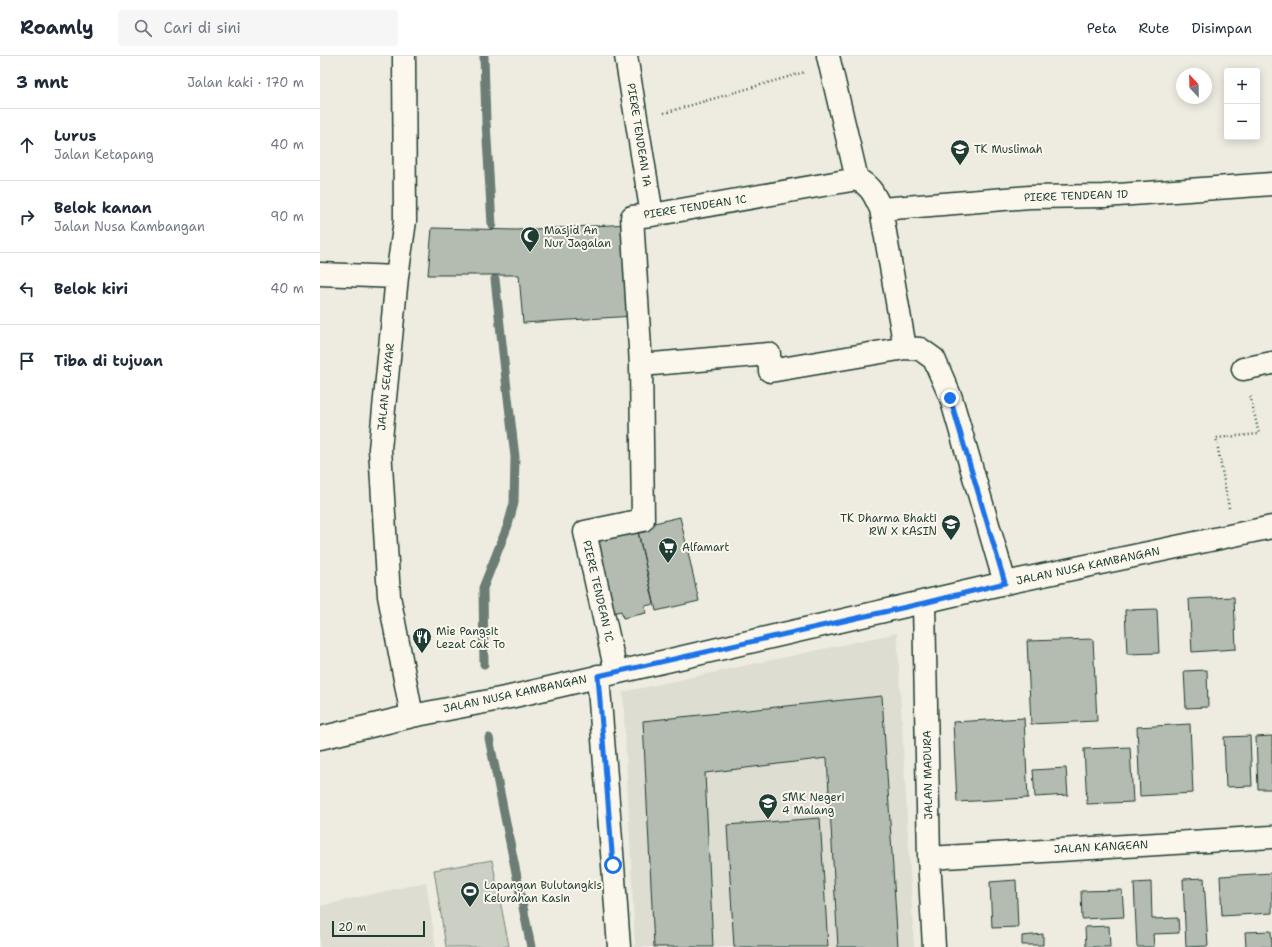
<!DOCTYPE html>
<html lang="id">
<meta charset="utf-8">
<style>
:root{--surface:#fff;--page:#f6f6f7;--text:#1f2937;--muted:#747a83;--line:#e0e1e3}
body{margin:0;font-family:"Shantell Sans",sans-serif;background:var(--page);color:var(--text)}
.controls{position:absolute;right:12px;top:12px;display:grid;overflow:hidden;border-radius:4px;box-shadow:0 2px 10px #0003}
.controls button{width:36px;height:36px;display:grid;place-items:center;padding:0;border:0;border-bottom:1px solid var(--line);background:var(--surface);color:var(--text);font:20px sans-serif}
.compass{position:absolute;left:856px;top:12px;width:36px;height:36px;border-radius:50%;background:var(--surface);box-shadow:0 2px 10px #0003;rotate:338deg}
.scale{position:absolute;left:12px;bottom:10px;width:93px;box-sizing:border-box;padding-left:4px;border:2px solid #1f3d34;border-top:0;font-size:11px;line-height:14px;white-space:nowrap;color:#1f3d34;-webkit-text-stroke:3px #fbf7ec;paint-order:stroke}
.stop{position:absolute;width:12px;height:12px;margin:-9px;border:3px solid #1a73e8;border-radius:50%;background:#fff}
.stop.end{background:#1a73e8;border-color:#fff;box-shadow:0 1px 4px #0008}
.list{margin:0;padding:0;list-style:none}
h2{display:flex;justify-content:space-between;align-items:center;height:52px;margin:0;padding:0 16px;font-size:17px}
h2 small{font-size:13px;font-weight:400;color:var(--muted)}
.list li{display:grid;grid-template-columns:26px 1fr auto;gap:12px;align-items:center;box-sizing:border-box;height:72px;padding:0 16px;border-top:1px solid var(--line)}
.list b{display:block;font-size:15px;white-space:nowrap}
.list p{margin:0;font-size:13px;white-space:nowrap;color:var(--muted)}
.list em{font-size:13px;font-style:normal;color:var(--muted)}
.icon{flex:none;width:22px;height:22px;fill:none;stroke:currentColor;stroke-width:2;stroke-linecap:round;stroke-linejoin:round}
.map{position:relative;flex:none;width:952px;height:891px;overflow:hidden}
header{display:flex;align-items:center;gap:24px;box-sizing:border-box;height:56px;padding:0 20px;background:var(--surface);border-bottom:1px solid var(--line)}
header strong{font-size:19px}
nav{display:flex;gap:22px;margin-inline-start:auto;font-size:14px}
.search{width:280px;height:36px;background:var(--page);display:flex;align-items:center;gap:10px;box-sizing:border-box;padding:0 14px;border-radius:4px;color:var(--muted);font-size:15px}
main{display:flex}
aside{flex:1;background:var(--surface)}
.map>svg:first-child{display:block}
</style>
<header>
<strong>Roamly</strong>
<div class="search"><svg class="icon" aria-label="search" viewBox="0 0 24 24"><circle cx="10" cy="10" r="6"/><path d="M15 15l6 6"/></svg>Cari di sini</div>
<nav><a>Peta</a><a>Rute</a><a>Disimpan</a></nav>
</header>
<main>
<aside>
<h2>3 mnt<small>Jalan kaki · 170 m</small></h2>
<ul class="list">
<li><svg class="icon" aria-label="ahead" viewBox="0 0 24 24"><path d="M12 20V5M6 11l6-6 6 6"/></svg><div><b>Lurus</b><p>Jalan Ketapang</p></div><em>40 m</em></li>
<li><svg class="icon" aria-label="right" viewBox="0 0 24 24"><path d="M7 20v-9h11M14 6l5 5-5 5"/></svg><div><b>Belok kanan</b><p>Jalan Nusa Kambangan</p></div><em>90 m</em></li>
<li><svg class="icon" aria-label="left" viewBox="0 0 24 24"><path d="M17 20v-9H6M10 6l-5 5 5 5"/></svg><div><b>Belok kiri</b></div><em>40 m</em></li>
<li><svg class="icon" aria-label="arrive" viewBox="0 0 24 24"><path d="M6 21V4h12l-3 4 3 4H6"/></svg><div><b>Tiba di tujuan</b></div></li>
</ul>
</aside>
<div class="map">
<svg width="952" height="891" viewBox="0 0 952 891">
<rect width="100%" height="100%" fill="#eeece1"/>
<filter id="ink" filterUnits="userSpaceOnUse"><feTurbulence type="fractalNoise" baseFrequency=".025" numOctaves="2"/><feDisplacementMap in="SourceGraphic" scale="8" xChannelSelector="R" yChannelSelector="G"/><feConvolveMatrix kernelMatrix="1 2 1 2 8 2 1 2 1" color-interpolation-filters="sRGB"/></filter>
<g filter="url(#ink)">
<path fill="#ddddd2" d="M 577,577 L 594,891 L 315,891 L 303,636 Z
M 106,826 L 116,891 L 0,891 L 0,850 Z"/>
<path fill="#cbcfc4" stroke="#75867c" d="M 172,804 L 189,890 L 179,891 L 126,891 L 114,814 Z"/>
<g fill="none" stroke-linecap="round" stroke-linejoin="round">
<path stroke="#6c7d74" stroke-width="9" d="M 164,0 L 166,66 L 172,169
M 164,608 L 163,532 L 188,469 L 194,447 L 195,401 L 187,333 L 175,223
M 169,682 L 211,891"/>
</g>
<path fill="#b4bbb0" stroke="#1f3d34" d="M 309,168 L 314,260 L 203,267 L 199,219 L 108,219 L 112,172 L 196,174 Z
M 360,461 L 379,545 L 336,555 L 317,471 Z
M 317,471 L 334,548 L 325,550 L 326,557 L 303,562 L 301,555 L 287,558 L 270,482 Z
M 914,541 L 916,593 L 872,596 L 869,543 Z
M 837,553 L 839,597 L 807,598 L 805,554 Z
M 773,583 L 777,665 L 711,668 L 707,585 Z
M 887,614 L 888,651 L 866,652 L 864,615 Z
M 562,640 L 578,891 L 518,891 L 507,702 L 385,717 L 393,891 L 334,891 L 323,665 Z
M 704,662 L 708,742 L 637,746 L 633,666 Z
M 870,668 L 873,737 L 820,740 L 817,671 Z
M 930,680 L 932,730 L 906,731 L 904,681 Z
M 952,680 L 952,733 L 938,733 L 936,681 Z
M 810,691 L 813,746 L 767,748 L 764,693 Z
M 746,712 L 748,739 L 715,741 L 713,714 Z
M 500,762 L 508,891 L 414,891 L 407,769 Z
M 952,817 L 952,857 L 902,860 L 900,820 Z
M 884,822 L 888,890 L 866,891 L 863,823 Z
M 696,824 L 698,871 L 672,872 L 670,826 Z
M 831,826 L 832,863 L 858,862 L 859,877 L 833,878 L 834,891 L 817,891 L 814,827 Z
M 802,834 L 804,861 L 762,863 L 761,835 Z
M 789,870 L 790,891 L 766,891 L 765,871 Z
M 951,875 L 952,891 L 926,891 L 925,876 Z
M 723,878 L 723,889 L 702,889 L 702,880 Z"/>
<g fill="none" stroke-linecap="round" stroke-linejoin="round">
<defs>
<path id="minor" d="M 84,0 L 85,165 L 77,221 L 60,393 L 69,540 L 92,660
M 306,0 L 332,159
M 508,0 L 537,123 C 552,131 554,139 561,153 L 585,292
M 561,153 L 710,141 L 784,140 L 952,128
M 0,218 L 77,221
M 321,309 L 449,298 L 450,315 L 585,292 L 600,293 L 614,303 L 631,342 L 685,527
M 923,313 L 952,307
M 604,547 L 609,802 L 614,891
M 296,616 L 265,476 L 323,464 L 321,309 L 312,161 L 332,159 L 537,123
M 278,620 L 293,809 L 299,891
M 0,682 L 92,660 L 190,641 L 685,527 L 952,471
M 609,802 L 952,781"/>
</defs>
<use href="#minor" stroke="#1f3d34" stroke-width="25"/>
<path stroke="#1f3d34" stroke-width="2.5" stroke-dasharray="1 3" stroke-linecap="butt" d="M 344,57 L 485,16
M 909,452 L 896,382 L 939,378 L 930,339"/>
<use href="#minor" stroke="#fbf7ec" stroke-width="22"/>
</g>
</g>
<g fill="none" stroke-linecap="round" stroke-linejoin="round" filter="url(#ink)">
<path stroke="#1a73e8" stroke-width="5" d="M 293,809 L 278,620 L 604,547 L 685,527 L 630,342"/>
</g>
<defs>
<symbol id="school-pin" viewBox="-11 -11 22 30"><path d="M0 17L-7.5 6A9.5 9.5 0 1 1 7.5 6Z" fill="#1f3d34" stroke="#fbf7ec"/><path d="M0-5L7-2L0 1L-7-2ZM-4 1L0 2.5L4 1V4Q0 6-4 4Z" fill="#fff"/></symbol>
<symbol id="mosque-pin" viewBox="-11 -11 22 30"><path d="M0 17L-7.5 6A9.5 9.5 0 1 1 7.5 6Z" fill="#1f3d34" stroke="#fbf7ec"/><path d="M3.5-4.9A6 6 0 1 0 3.5 4.9A5 5 0 1 1 3.5-4.9Z" fill="#fff"/></symbol>
<symbol id="supermarket-pin" viewBox="-11 -11 22 30"><path d="M0 17L-7.5 6A9.5 9.5 0 1 1 7.5 6Z" fill="#1f3d34" stroke="#fbf7ec"/><path d="M-6-5.5h2.5l.6 2H6L4.5 2H-2.5L-4.4-4H-6ZM-1.5 3.2a1.3 1.3 0 1 0 .1 0ZM3 3.2a1.3 1.3 0 1 0 .1 0Z" fill="#fff"/></symbol>
<symbol id="restaurant-pin" viewBox="-11 -11 22 30"><path d="M0 17L-7.5 6A9.5 9.5 0 1 1 7.5 6Z" fill="#1f3d34" stroke="#fbf7ec"/><path d="M-5-6h1v4h1v-4h1v4h1v-4h1v5L-1.5 .5V6h-2V.5L-5-1ZM5-6V6H3V1.5H1.5Q1.5-4 5-6Z" fill="#fff"/></symbol>
<symbol id="stadium-pin" viewBox="-11 -11 22 30"><path d="M0 17L-7.5 6A9.5 9.5 0 1 1 7.5 6Z" fill="#1f3d34" stroke="#fbf7ec"/><path d="M0-5a6.5 5 0 1 0 0 10a6.5 5 0 1 0 0-10ZM-3.5-1.8h7v3.6h-7Z" fill="#fff"/></symbol>
</defs>
<g fill-rule="evenodd">
<use href="#school-pin" x="629" y="82" width="22" height="30"/>
<use href="#mosque-pin" x="199" y="169" width="22" height="30"/>
<use href="#school-pin" x="620" y="457" width="22" height="30"/>
<use href="#supermarket-pin" x="337" y="480" width="22" height="30"/>
<use href="#restaurant-pin" x="91" y="570" width="22" height="30"/>
<use href="#school-pin" x="437" y="736" width="22" height="30"/>
<use href="#stadium-pin" x="139" y="824" width="22" height="30"/>
</g>
<g text-anchor="middle" dominant-baseline="central" stroke-width="4" stroke-linejoin="round" paint-order="stroke">
<g font-size="11" fill="#1f3d34" stroke="#fbf7ec">
<text transform="translate(319 79) rotate(81)">PIERE TENDEAN 1A</text>
<text transform="translate(756 140) rotate(-2)">PIERE TENDEAN 1D</text>
<text transform="translate(375 151) rotate(-9)">PIERE TENDEAN 1C</text>
<text transform="translate(66 331) rotate(-84)">JALAN SELAYAR</text>
<text transform="translate(768 510) rotate(-12)">JALAN NUSA KAMBANGAN</text>
<text transform="translate(278 535) rotate(77)">PIERE TENDEAN 1C</text>
<text transform="translate(195 638) rotate(-12)">JALAN NUSA KAMBANGAN</text>
<text transform="translate(608 719) rotate(-91)">JALAN MADURA</text>
<text transform="translate(781 791) rotate(-3)">JALAN KANGEAN</text>
</g>
<g font-size="11" fill="#1f3d34" stroke="#fbf7ec" text-anchor="start">
<text x="654" y="93">TK Muslimah</text>
<text x="224" y="174">Masjid An<tspan x="224" dy="13">Nur Jagalan</tspan></text>
<text x="617" y="462" text-anchor="end">TK Dharma Bhakti<tspan x="617" dy="13">RW X KASIN</tspan></text>
<text x="362" y="491">Alfamart</text>
<text x="116" y="575">Mie Pangsit<tspan x="116" dy="13">Lezat Cak To</tspan></text>
<text x="462" y="741">SMK Negeri<tspan x="462" dy="13">4 Malang</tspan></text>
<text x="164" y="829">Lapangan Bulutangkis<tspan x="164" dy="13">Kelurahan Kasin</tspan></text>
</g>
</g>
</svg>
<div class="controls">
<button>+</button>
<button>−</button>
</div>
<svg class="compass" viewBox="-18 -18 36 36"><path d="M0-13l5 13h-10z" fill="#e53935"/><path d="M0 13l5-13h-10z" fill="#747a83"/></svg>
<div class="scale">20 m</div>
<div class="stop" style="left:293px;top:809px"></div>
<div class="stop end" style="left:630px;top:342px"></div>
</div>
</main>
